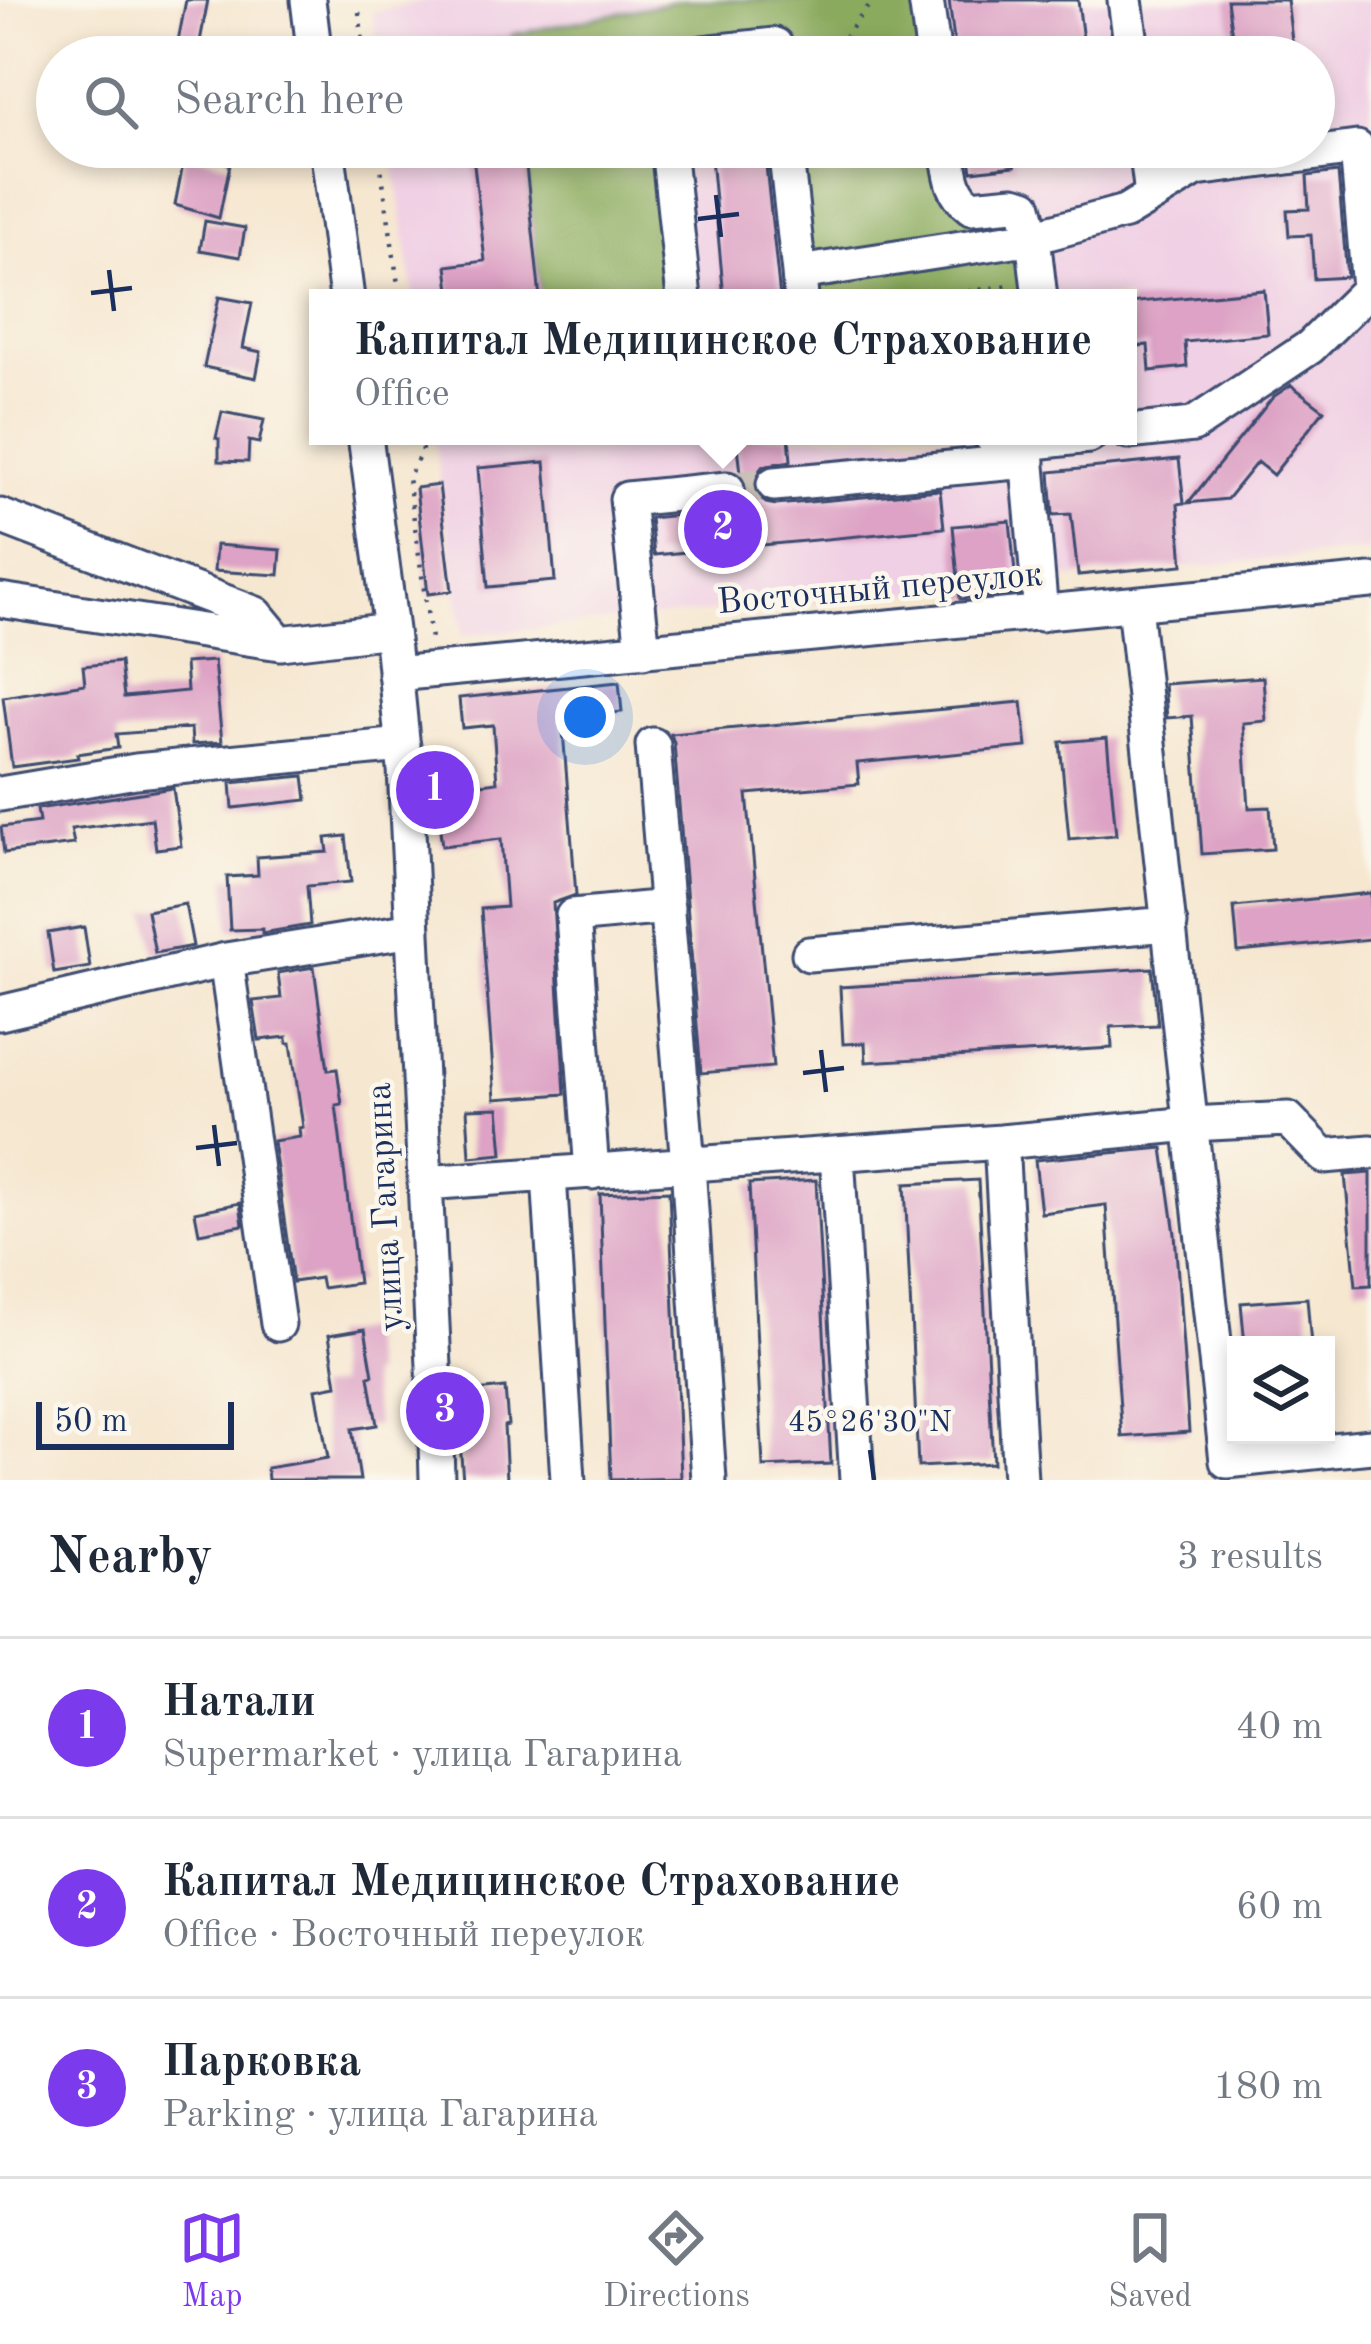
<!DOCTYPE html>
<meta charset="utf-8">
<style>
:root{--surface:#fff;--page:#f2f2f3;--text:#1f2937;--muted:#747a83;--line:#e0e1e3;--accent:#7c3aed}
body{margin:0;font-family:"Old Standard TT",serif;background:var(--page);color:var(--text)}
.controls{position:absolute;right:36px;bottom:36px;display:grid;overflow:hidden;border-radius:0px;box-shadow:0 6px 18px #0003}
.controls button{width:108px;height:108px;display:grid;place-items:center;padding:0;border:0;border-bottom:3px solid var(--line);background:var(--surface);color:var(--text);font:60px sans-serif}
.scale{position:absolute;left:36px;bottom:30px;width:198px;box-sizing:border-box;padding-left:12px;border:6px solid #1b2f5e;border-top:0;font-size:33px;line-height:42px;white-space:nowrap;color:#1b2f5e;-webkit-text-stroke:9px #fbf7ec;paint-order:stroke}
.you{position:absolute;left:585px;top:717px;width:42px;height:42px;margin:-30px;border:9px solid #fff;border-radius:50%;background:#1a73e8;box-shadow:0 0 0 18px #1a73e833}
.badge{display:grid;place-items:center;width:78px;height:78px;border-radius:50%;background:var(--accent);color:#fff;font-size:39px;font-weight:700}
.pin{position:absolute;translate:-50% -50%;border:6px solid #fff;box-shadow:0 3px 12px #0006}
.popup{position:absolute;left:309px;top:289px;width:828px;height:156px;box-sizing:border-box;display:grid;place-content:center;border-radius:0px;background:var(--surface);filter:drop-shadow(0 3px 9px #0005);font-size:39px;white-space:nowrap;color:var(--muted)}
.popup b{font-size:45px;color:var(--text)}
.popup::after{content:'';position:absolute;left:50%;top:100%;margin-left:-24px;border:24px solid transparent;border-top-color:var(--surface)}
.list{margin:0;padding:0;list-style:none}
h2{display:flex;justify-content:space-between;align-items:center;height:156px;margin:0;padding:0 48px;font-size:51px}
h2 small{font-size:39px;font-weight:400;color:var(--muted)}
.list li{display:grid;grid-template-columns:78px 1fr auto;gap:36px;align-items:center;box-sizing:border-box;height:180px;padding:0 48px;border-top:3px solid var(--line)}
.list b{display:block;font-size:45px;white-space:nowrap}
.list p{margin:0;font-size:39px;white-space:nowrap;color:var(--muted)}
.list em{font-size:39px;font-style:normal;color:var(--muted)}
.icon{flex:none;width:66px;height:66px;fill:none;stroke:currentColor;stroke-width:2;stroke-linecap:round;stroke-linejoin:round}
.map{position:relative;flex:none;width:1371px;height:1480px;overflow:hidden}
.search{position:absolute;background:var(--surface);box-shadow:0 6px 18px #0003;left:36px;right:36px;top:36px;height:132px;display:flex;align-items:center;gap:30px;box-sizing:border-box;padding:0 42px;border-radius:66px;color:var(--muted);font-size:45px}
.sheet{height:696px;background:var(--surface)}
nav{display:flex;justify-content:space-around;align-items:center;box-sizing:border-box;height:168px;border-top:3px solid var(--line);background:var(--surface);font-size:33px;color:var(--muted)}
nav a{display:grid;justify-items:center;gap:6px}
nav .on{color:var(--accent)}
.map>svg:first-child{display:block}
</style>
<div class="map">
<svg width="1371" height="1480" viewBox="0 0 1371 1480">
<rect width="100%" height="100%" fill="#fbf7ec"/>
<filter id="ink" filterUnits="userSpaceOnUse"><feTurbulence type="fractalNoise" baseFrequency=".00833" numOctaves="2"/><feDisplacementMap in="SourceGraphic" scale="24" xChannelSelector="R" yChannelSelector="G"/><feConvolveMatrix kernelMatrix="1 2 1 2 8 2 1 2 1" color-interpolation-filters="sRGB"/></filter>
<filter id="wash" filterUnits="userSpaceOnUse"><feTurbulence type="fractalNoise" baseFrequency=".004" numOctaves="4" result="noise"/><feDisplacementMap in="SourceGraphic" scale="48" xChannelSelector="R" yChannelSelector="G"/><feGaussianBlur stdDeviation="2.7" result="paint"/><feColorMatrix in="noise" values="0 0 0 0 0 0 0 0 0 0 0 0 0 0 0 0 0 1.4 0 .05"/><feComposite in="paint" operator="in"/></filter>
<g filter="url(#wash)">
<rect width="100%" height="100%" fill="#f6e7d0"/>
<path fill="#f0d0e4" d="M 430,0 L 1371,0 L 1371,550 L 463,635 L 434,436 L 1128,436 L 1128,298 L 414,298 L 392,147 L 1314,147 L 1314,57 L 379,57 L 372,12 Z"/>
<path fill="#8aaa5d" stroke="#526c5e" stroke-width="3" d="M 681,0 L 926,0 L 934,57 L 514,57 L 511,35 Z
M 524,147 L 668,147 L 684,298 L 540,298 Z
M 785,147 L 947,147 L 953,185 L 1014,203 L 1040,298 L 801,298 Z"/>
<g id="blocks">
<path fill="#dda2c5" d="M 186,0 L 208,0 L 197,57 L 175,57 Z
M 949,0 L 1078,0 L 1085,57 L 956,57 Z
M 1227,0 L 1287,0 L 1294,57 L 1235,57 Z
M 511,35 L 514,57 L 441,57 L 440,43 Z
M 472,147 L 524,147 L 540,298 L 451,298 L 447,266 L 485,261 Z
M 710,147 L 764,147 L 780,298 L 724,298 Z
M 968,147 L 1012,147 L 1015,166 L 972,171 Z
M 185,154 L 230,164 L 219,218 L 175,205 Z
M 1338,172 L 1347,277 L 1314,279 L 1311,235 L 1289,236 L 1287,210 L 1309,209 L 1307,176 Z
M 205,221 L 245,228 L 240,257 L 200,250 Z
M 1264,290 L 1268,334 L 1185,342 L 1187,367 L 1150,371 L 1148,345 L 1128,347 L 1128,303 Z
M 219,297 L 252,303 L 243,348 L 261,352 L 256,378 L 204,367 Z
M 1291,385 L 1324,410 L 1273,475 L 1257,462 L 1227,499 L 1188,503 L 1273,397 Z
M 222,412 L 264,420 L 259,443 L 249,441 L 248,462 L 219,461 L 219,439 L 216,438 Z
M 737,436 L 789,436 L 791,461 L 763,466 L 755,476 L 753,487 L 756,495 L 766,503 L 776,505 L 940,490 L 944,528 L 654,555 L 650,518 L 729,510 L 738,507 L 746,499 L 748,486 L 741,474 Z
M 1179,459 L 1184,503 L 1178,504 L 1183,565 L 1078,575 L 1071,514 L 1053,515 L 1050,472 Z
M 545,462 L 555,581 L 488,587 L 478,468 Z
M 439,485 L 452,591 L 428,594 L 416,488 Z
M 1010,521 L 1017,594 L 960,599 L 953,526 Z
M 216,545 L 281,550 L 279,575 L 214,571 Z
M 214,661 L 222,742 L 192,744 L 191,728 L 116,734 L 118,748 L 77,754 L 78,758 L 12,767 L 3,697 L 85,684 L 83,666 L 120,662 L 124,697 L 187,691 L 185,663 Z
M 1263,677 L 1266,721 L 1243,723 L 1249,808 L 1270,807 L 1273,849 L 1202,854 L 1192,716 L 1167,718 L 1164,684 Z
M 619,682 L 622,712 L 562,718 L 576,895 L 553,903 L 565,1094 L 495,1099 L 481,909 L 506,907 L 501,839 L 442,846 L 435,790 L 497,782 L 493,725 L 462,728 L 459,698 Z
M 1022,702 L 1027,747 L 857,763 L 859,784 L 747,794 L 773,1067 L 701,1073 L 674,743 L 671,734 Z
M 1107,738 L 1116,835 L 1069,839 L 1060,742 Z
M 304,776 L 307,800 L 233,808 L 231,783 Z
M 173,788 L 181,846 L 156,849 L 152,819 L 71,829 L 74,844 L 4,853 L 1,827 L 39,822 L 37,809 Z
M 346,836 L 351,882 L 307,886 L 310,925 L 262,933 L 262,929 L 230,930 L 227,877 L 258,875 L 257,857 L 328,852 L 326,838 Z
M 1371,893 L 1371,939 L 1238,952 L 1234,907 Z
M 185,904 L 193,946 L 155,953 L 147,911 Z
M 84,927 L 90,967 L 54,973 L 48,933 Z
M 314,967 L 328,1070 L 337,1069 L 342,1104 L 336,1105 L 358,1283 L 322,1288 L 320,1278 L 293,1282 L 273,1141 L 300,1137 L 299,1128 L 303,1127 L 291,1043 L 287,1043 L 287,1037 L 259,1040 L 253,1001 L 281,998 L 278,973 Z
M 1152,968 L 1158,1025 L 1111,1027 L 1112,1048 L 866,1062 L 865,1043 L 843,1044 L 840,987 Z
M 499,1108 L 503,1154 L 470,1157 L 467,1109 Z
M 1163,1148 L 1175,1234 L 1189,1432 L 1122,1437 L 1106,1205 L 1041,1213 L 1035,1160 Z
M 1371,1173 L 1371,1285 L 1356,1286 L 1345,1175 Z
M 816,1180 L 831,1464 L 763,1467 L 749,1184 Z
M 978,1180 L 993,1463 L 918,1467 L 905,1184 Z
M 669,1191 L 681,1478 L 611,1480 L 600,1194 Z
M 240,1203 L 243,1225 L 199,1233 L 195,1212 Z
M 1307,1298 L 1311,1345 L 1245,1345 L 1241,1303 Z
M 365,1329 L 373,1375 L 369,1376 L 377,1425 L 352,1429 L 360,1480 L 268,1480 L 267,1468 L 328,1458 L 316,1389 L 337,1385 L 329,1335 Z
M 505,1388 L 508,1425 L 504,1426 L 507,1479 L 463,1480 L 456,1393 Z"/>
</g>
</g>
<g filter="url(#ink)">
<use href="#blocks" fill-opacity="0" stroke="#3c4b6f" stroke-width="3"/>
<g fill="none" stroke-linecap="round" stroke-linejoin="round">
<path stroke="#cac2b9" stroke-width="33" stroke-dasharray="33 16" stroke-linecap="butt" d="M 727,489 L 774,484"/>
<defs>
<path id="minor" d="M 308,0 L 315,57
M 926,0 L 934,57
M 1125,0 L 1133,57
M 703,57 L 703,53 L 775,45 L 776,57
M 327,147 L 347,298
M 668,147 L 684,298
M 785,147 L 799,273
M 947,147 C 951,171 950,191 971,207 L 1014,203 L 1025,206 L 1033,237 L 1040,298
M 1146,147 L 1152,195
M 801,298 L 799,273 L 1033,237 L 1125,212 L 1196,169 L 1357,148 L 1369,289 L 1310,347 L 1193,425 L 1128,432
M 365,436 L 391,630 L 405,769 L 434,1366 L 437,1480
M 991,436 L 1026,443
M 774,484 L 1028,461
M 0,516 L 256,614 L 280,643
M 0,600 L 280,643 L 391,630
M 1134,605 L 1227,1461 L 1371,1446
M 1041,614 L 1026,443 L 1089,436
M 643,651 L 627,499 L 727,489
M 395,674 L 1371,581
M 653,745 L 688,1165 L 709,1480
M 0,794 L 136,771 L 403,745
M 809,954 L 1170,924
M 226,960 L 278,1324
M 0,1013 L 226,960 L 413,930
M 1001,1142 L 1020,1480
M 837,1154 L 857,1480
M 592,1172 L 573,916 L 667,907
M 549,1175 L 568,1480
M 425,1183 L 1001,1142 L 1191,1124 L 1288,1119 L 1324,1156 L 1371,1152"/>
</defs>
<use href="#minor" stroke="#3c4b6f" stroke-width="39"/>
<path stroke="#3c4b6f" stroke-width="4.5" stroke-dasharray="3 9" stroke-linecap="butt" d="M 359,12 L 365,57
M 830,57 L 873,0
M 378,147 L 400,298
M 944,295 L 1010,285
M 420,436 L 422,451 L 408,478 L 431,639"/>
<use href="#minor" stroke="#fff" stroke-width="33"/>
</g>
</g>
<path fill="none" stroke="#1b2f5e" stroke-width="4.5" d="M 716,195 L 721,237M 698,219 L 739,214M 109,270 L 114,311M 91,293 L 132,288M 821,1050 L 826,1092M 803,1073 L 844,1068M 214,1125 L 219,1166M 196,1148 L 237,1143M 870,1450 L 874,1480"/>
<g text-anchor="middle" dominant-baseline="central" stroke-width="9" stroke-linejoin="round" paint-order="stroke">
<g font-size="36" fill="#1b2f5e" stroke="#fbf7ec">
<text transform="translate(880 590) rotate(-5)">Восточный переулок</text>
<text transform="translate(387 1207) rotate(-93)">улица Гагарина</text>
</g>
</g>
<g font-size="30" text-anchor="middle" fill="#1b2f5e" stroke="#fbf7ec" stroke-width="9" stroke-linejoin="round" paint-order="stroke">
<text x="870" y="1431">45°26'30"N</text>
</g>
</svg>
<div class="controls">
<button><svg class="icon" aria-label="layers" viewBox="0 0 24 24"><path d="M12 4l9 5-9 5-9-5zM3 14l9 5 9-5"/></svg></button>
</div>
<div class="scale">50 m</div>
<div class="you"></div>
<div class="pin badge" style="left:435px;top:790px">1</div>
<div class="pin badge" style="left:723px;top:529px">2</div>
<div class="popup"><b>Капитал Медицинское Страхование</b>Office</div>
<div class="pin badge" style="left:445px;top:1411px">3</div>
<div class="search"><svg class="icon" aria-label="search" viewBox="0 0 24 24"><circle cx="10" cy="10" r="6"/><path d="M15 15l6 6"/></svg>Search here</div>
</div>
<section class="sheet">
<h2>Nearby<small>3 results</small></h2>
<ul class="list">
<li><span class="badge">1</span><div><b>Натали</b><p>Supermarket · улица Гагарина</p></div><em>40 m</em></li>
<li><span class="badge">2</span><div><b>Капитал Медицинское Страхование</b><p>Office · Восточный переулок</p></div><em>60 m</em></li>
<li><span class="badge">3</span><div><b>Парковка</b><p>Parking · улица Гагарина</p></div><em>180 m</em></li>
</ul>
</section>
<nav>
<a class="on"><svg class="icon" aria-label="map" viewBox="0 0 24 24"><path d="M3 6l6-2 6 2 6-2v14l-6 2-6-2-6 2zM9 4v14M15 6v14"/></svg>Map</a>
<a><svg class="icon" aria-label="directions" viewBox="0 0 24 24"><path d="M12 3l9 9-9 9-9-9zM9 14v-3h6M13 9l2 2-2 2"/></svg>Directions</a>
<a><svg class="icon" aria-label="saved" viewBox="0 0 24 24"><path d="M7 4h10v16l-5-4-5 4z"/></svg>Saved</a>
</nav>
